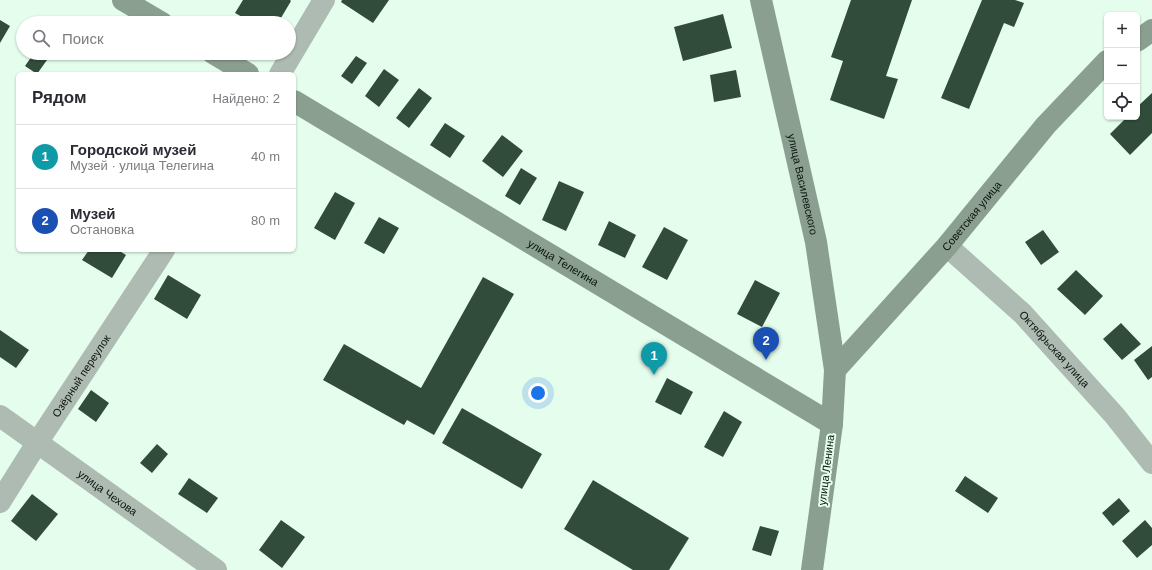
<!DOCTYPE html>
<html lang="ru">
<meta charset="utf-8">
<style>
:root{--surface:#fff;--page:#f2f2f3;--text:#2b2b33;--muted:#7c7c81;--line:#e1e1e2;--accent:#6048c1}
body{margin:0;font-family:Helvetica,sans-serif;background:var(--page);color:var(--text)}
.controls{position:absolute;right:12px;top:12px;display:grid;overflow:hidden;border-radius:6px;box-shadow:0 1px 3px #0004}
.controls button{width:36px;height:36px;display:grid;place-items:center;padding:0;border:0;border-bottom:1px solid var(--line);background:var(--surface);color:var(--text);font:20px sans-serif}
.you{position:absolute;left:538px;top:393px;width:14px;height:14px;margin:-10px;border:3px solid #fff;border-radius:50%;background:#1a73e8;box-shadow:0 0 0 6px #1a73e833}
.badge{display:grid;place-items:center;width:26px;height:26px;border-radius:50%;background:var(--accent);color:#fff;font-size:13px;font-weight:700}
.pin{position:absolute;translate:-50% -33px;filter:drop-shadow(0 1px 2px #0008)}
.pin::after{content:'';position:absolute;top:21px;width:14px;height:12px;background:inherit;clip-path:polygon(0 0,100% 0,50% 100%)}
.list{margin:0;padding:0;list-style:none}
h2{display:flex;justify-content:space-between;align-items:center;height:52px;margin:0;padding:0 16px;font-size:17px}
h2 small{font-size:13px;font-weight:400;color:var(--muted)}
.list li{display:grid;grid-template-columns:26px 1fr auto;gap:12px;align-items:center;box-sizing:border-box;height:64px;padding:0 16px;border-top:1px solid var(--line)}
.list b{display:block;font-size:15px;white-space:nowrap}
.list p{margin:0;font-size:13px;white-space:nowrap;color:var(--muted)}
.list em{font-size:13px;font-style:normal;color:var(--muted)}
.icon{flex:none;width:22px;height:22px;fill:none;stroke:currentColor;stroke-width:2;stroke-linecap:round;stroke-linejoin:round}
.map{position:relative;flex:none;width:1152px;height:570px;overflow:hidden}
.search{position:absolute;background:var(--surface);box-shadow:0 1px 3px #0004;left:16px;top:16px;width:280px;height:44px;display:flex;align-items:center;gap:10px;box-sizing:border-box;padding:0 14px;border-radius:22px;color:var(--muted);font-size:15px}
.panel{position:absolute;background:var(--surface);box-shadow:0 1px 3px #0004;left:16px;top:72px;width:280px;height:180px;border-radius:6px}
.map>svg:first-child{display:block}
</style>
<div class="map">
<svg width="1152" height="570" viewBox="0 0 1152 570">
<rect width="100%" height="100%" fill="#e5fdec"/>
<path fill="#324c3b" d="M 243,0 L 290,0 L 291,1 L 278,23 L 253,23 L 235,13 Z
M 342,0 L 389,0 L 373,23 L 341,2 Z
M 851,0 L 912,0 L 886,76 L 898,79 L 884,119 L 830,100 L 843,61 L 831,57 Z
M 982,0 L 1015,0 L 1024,3 L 1014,27 L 1004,23 L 969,109 L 941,98 Z
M 723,14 L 732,48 L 683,61 L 674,27 Z
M 0,20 L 10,26 L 0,43 Z
M 34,53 L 52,53 L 37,74 L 25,66 Z
M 356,56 L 367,63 L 352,84 L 341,76 Z
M 384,69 L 399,80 L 379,107 L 365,96 Z
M 736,70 L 741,97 L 714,102 L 710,75 Z
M 419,88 L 432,98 L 409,128 L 396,118 Z
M 1152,93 L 1152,133 L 1130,155 L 1110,134 L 1127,117 L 1137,117 L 1137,107 Z
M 445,123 L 465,136 L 450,158 L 430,145 Z
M 502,135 L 523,151 L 503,177 L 482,161 Z
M 521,168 L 537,178 L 520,205 L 505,196 Z
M 559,181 L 584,192 L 566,231 L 542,220 Z
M 335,192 L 355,203 L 335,240 L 314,228 Z
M 379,217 L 399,228 L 384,254 L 364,243 Z
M 609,221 L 636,235 L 625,258 L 598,245 Z
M 664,227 L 688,240 L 667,280 L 642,267 Z
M 1043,230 L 1059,252 L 1041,265 L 1025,242 Z
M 89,250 L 118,250 L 126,255 L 112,278 L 82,260 Z
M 1076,270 L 1103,296 L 1085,315 L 1057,289 Z
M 168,275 L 201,295 L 187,319 L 154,299 Z
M 483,277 L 514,294 L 434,435 L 407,420 L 404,425 L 323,380 L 344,344 L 421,388 Z
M 755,280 L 780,293 L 762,327 L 737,314 Z
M 1121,323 L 1141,344 L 1122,360 L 1103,339 Z
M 0,330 L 29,350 L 16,368 L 0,357 Z
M 1152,346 L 1152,377 L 1148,380 L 1134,360 Z
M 667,378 L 693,392 L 681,415 L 655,402 Z
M 91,390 L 109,403 L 96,422 L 78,409 Z
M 462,408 L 542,454 L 522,489 L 442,443 Z
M 724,411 L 742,422 L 723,457 L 704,447 Z
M 157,444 L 168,454 L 152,473 L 140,463 Z
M 965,476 L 998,498 L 988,513 L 955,491 Z
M 189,478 L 218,498 L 207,513 L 178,494 Z
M 593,480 L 689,538 L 669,570 L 633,570 L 564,529 Z
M 32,494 L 58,514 L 36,541 L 11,521 Z
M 1119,498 L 1130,511 L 1113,526 L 1102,513 Z
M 281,520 L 305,537 L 282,568 L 259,550 Z
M 1145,520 L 1152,528 L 1152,545 L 1137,558 L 1122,541 Z
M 760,526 L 779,531 L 771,556 L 752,550 Z"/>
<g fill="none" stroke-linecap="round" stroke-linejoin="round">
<g stroke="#aebbb2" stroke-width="22">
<path d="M 280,74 L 324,0"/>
<path id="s1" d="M 947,246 L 1023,314 L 1115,416 L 1152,463"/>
<path id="s2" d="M 0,416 L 216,570"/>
<path id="s3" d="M 0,502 L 37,443 L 164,250"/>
</g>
<g stroke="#8b9f91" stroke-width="22">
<path d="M 123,0 L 162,23"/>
<path id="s4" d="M 761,0 L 816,242 L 835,370 L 832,424 L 812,570"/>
<path d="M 1137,41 L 1152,30"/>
<path d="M 213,53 L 248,74"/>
<path id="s5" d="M 294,101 L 832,424"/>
<path id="s6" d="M 835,370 L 947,246 L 1046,125 L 1107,61"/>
</g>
</g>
<g text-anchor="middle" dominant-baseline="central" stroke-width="4" stroke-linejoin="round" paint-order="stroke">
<g font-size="11" fill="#07120b" stroke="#e5fdec">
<text stroke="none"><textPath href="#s4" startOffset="189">улица Василевского</textPath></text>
<text stroke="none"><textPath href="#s6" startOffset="206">Советская улица</textPath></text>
<text stroke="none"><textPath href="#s5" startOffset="314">улица Телегина</textPath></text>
<text stroke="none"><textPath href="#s1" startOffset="149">Октябрьская улица</textPath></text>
<text stroke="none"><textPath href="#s3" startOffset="150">Озёрный переулок</textPath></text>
<text transform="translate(826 470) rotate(-83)">улица Ленина</text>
<text stroke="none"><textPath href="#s2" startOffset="132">улица Чехова</textPath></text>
</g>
</g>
</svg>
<div class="controls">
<button>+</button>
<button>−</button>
<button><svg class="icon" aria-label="locate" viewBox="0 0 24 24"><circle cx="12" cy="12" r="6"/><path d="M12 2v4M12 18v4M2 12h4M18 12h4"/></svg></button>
</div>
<div class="you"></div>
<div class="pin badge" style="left:654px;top:375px;background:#0f9aa8">1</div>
<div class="pin badge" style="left:766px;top:360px;background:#1a4fb4">2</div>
<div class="search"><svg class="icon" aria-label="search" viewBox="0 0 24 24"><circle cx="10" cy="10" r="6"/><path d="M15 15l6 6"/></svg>Поиск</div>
<section class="panel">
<h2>Рядом<small>Найдено: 2</small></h2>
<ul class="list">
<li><span class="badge" style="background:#0f9aa8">1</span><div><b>Городской музей</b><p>Музей · улица Телегина</p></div><em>40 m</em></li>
<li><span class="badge" style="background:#1a4fb4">2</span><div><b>Музей</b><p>Остановка</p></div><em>80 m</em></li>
</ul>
</section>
</div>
